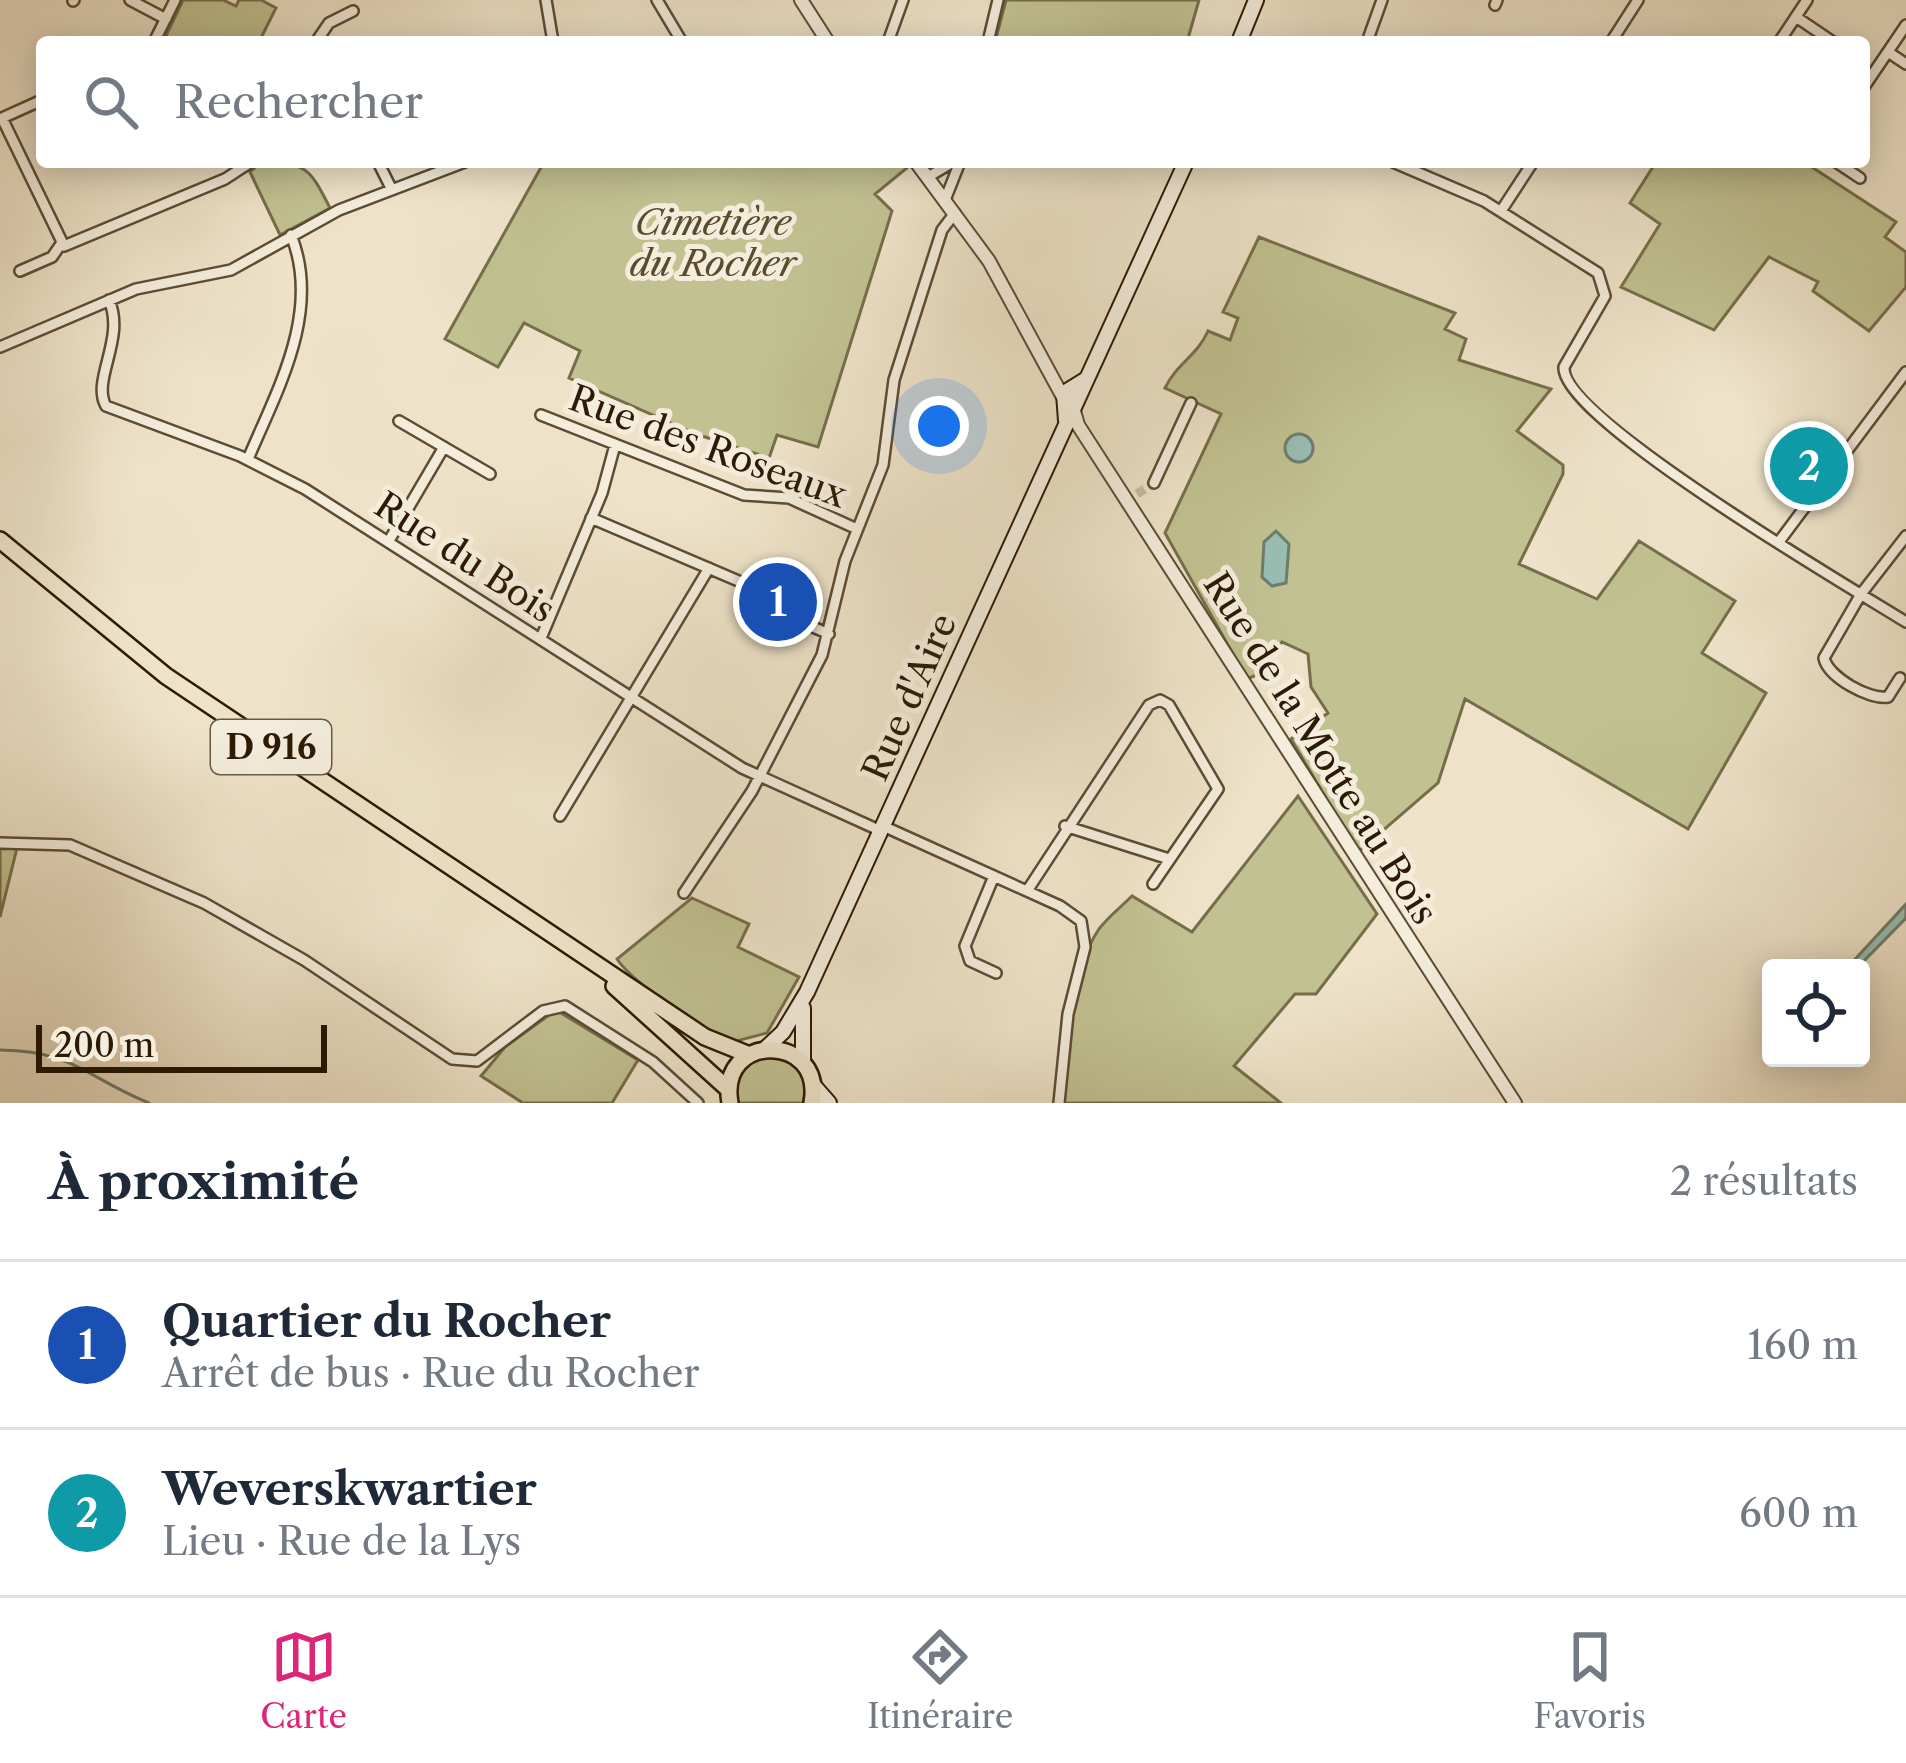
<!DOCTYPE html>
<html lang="fr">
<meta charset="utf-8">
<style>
:root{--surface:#fff;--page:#f2f2f3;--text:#1f2937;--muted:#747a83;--line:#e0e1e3;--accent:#db2777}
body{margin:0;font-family:"Libre Caslon Text",serif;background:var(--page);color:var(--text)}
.controls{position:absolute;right:36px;bottom:36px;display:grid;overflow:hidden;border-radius:12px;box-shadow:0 6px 30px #0003}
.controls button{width:108px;height:108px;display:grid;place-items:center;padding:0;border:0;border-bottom:3px solid var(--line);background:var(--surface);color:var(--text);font:60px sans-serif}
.scale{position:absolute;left:36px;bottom:30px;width:291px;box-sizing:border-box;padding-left:12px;border:6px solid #2c1a03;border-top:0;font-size:33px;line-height:42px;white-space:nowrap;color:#2c1a03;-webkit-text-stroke:9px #f4eddc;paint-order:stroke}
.you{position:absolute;left:939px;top:426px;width:42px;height:42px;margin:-30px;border:9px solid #fff;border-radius:50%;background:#1a73e8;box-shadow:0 0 0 18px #1a73e833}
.badge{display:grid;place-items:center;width:78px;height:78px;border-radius:50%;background:var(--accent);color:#fff;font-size:39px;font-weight:700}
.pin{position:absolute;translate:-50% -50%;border:6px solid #fff;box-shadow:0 3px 12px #0006}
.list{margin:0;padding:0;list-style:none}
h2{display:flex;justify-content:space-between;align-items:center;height:156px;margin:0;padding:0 48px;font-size:51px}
h2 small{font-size:39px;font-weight:400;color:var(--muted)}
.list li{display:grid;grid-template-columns:78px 1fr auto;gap:36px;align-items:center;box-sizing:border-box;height:168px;padding:0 48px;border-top:3px solid var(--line)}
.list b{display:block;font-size:45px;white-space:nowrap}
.list p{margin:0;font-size:39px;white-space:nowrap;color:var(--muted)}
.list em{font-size:39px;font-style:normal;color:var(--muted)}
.icon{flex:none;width:66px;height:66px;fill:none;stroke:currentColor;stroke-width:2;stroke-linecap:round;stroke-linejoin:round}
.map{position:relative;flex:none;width:1906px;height:1103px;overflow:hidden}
.search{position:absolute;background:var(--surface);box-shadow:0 6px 30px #0003;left:36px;right:36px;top:36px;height:132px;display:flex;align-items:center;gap:30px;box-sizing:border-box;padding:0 42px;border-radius:12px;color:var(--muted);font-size:45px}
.sheet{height:492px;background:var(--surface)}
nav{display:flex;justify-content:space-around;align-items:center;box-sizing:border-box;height:168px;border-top:3px solid var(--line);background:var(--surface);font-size:33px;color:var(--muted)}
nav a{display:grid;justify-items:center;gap:6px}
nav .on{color:var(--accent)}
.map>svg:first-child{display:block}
</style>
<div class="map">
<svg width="1906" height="1103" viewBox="0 0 1906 1103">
<rect width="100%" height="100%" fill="#eee3c9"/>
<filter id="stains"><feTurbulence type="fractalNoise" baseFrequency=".00167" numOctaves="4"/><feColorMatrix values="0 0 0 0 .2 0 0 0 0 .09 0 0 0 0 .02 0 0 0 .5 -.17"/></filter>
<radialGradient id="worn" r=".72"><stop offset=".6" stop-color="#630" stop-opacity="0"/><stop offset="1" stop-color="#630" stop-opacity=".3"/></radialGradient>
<path fill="#c1c191" stroke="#766e4a" stroke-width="3" d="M 183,0 L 223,0 L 236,6 L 239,0 L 261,0 L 276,8 L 259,42 L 163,42 Z
M 1006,0 L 1199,0 L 1187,42 L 995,42 Z
M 261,162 C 307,162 310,169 330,208 L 280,235 L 250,172 Z
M 544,162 L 904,162 L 908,167 L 875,194 L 892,211 L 818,447 L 777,435 L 769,458 L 696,434 L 569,378 L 580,351 L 524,323 L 498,367 L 445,339 Z
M 1656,162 L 1804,162 L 1896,222 L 1885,237 L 1906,252 L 1906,287 L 1869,331 L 1813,291 L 1818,282 L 1769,257 L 1714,330 L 1621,287 L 1660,224 L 1630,203 Z
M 1259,237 L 1455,313 L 1445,329 L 1466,339 L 1459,360 L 1551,389 L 1517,431 L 1563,465 L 1563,474 L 1519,564 L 1597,599 L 1639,541 L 1735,601 L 1702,653 L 1766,693 L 1688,829 L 1465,699 L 1438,783 L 1358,852 L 1291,739 L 1328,713 L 1311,687 L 1308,654 L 1282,642 L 1261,673 L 1247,679 L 1165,533 L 1221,414 L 1165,388 C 1177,363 1197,356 1208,331 L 1230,340 L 1238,318 L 1223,312 Z
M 1298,796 L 1377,914 L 1316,994 L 1295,994 L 1234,1066 L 1281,1103 L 1062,1103 C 1066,1050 1068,975 1099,929 C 1108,917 1122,906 1132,896 L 1192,932 Z
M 17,848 L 0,917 L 0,849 Z
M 692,898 L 749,924 L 738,947 L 799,977 L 767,1033 L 729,1043 C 703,1031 631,981 617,959 Z
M 556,1010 L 638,1060 L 612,1103 L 523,1103 L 481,1076 L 505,1047 Z
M 757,1057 C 788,1057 811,1067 803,1103 L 738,1103 C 732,1083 741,1069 757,1057 Z"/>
<path fill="#99beb3" stroke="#6d7c6d" stroke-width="3" d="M1285 448a14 14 0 1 1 28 0a14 14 0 1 1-28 0Z
M 1276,531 L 1289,544 L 1286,583 L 1272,586 L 1262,577 L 1264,542 Z
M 1906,904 L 1906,918 L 1857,968 L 1847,968 Z"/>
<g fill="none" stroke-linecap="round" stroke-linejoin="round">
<path stroke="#6d7c6d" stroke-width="3" d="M 0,1050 C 75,1051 85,1077 149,1103"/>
<path stroke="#c7bba1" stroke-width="9" stroke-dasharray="9 4.5" stroke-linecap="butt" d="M 1137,494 L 1154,483"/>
<defs>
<path id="minor" d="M 130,0 L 166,19
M 546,0 L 553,42
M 657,0 L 682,42
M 73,1 L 74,0
M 1495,5 L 1497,0
M 1796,17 L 1833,42
M 154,42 L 175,0
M 316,42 L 329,23 L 353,11
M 888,42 L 903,0
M 988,42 L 998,0
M 1367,42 L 1382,0
M 1611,42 L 1638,0
M 1779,42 L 1807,0
M 1888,52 L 1906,64
M 1864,87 L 1906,25
M 2,118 L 64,246 L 225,179 L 251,162
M 0,119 L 42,100
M 378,162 L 391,188
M 1393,162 L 1484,201 L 1598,273 L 1605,296 L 1564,367 C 1560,418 1853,589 1906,622
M 1836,162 L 1860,178
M 928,177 L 953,162
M 945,200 L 960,162
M 1501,211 L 1533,162
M 20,271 L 52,257 L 61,244
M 109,300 C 126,339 91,380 106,406 L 240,456 L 305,489 L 742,768 L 881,831
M 0,347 L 136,289 L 231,270 L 339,210 L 465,162
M 541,415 L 744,495 L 789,498 L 857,529
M 399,421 L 490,474
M 248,459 C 277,390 322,312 291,235
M 1154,483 L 1191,403
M 591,518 L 790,603 L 813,627 L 829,634
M 390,539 L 444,447
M 1778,543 L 1906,372
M 541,638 L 602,493 L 615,445
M 1900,678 L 1888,697 C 1869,700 1828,677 1824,658 L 1861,594 L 1906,536
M 560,816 L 709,568
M 883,826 L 1060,906 L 1081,921 L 1085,947 L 1068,1014 L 1059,1103
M 1065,826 L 1169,859
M 0,843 L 70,845 L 204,903 L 304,960 L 452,1059 L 477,1061 L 543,1011 L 565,1006 L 653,1062 L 698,1103
M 994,876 L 965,946 L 970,961 L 996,973
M 1027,891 L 1149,705 L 1160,700 L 1169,705 L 1218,789 L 1153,884
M 684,893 L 752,791 L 822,655 L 845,561 L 883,465 L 894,380 L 942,230 L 955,213"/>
<path id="tertiary" d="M 801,0 L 828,42
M 916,162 L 989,261 L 1064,399
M 1074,411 L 1078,425 L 1515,1103"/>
<path id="secondary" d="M 1239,42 L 1256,0
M 1066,421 L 1064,393 L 1085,380
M 803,1008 L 803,1062
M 766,1048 L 783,1032 L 807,992 L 1186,162
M 814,1086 L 829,1103"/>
<path id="primary" d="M 0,540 L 166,676 L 705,1037 L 747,1054
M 614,986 L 728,1089
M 730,1103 C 717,1032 825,1032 812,1103"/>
</defs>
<use href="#minor" stroke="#5c4c34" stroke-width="14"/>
<use href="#tertiary" stroke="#5c4c34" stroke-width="16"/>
<use href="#secondary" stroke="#2c1a03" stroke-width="18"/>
<use href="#primary" stroke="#2c1a03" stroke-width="20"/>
<use href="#minor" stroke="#f4eddc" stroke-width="9"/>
<use href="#tertiary" stroke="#f4eddc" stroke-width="12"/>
<use href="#secondary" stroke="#f4eddc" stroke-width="14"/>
<use href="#primary" stroke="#eee3c9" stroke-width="15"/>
</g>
<g text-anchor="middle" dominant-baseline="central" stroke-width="10" stroke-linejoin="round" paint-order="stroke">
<rect fill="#f4eddc" stroke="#685944" stroke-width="3" x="211" y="720" width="120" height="54" rx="9"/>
<g font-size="33" font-weight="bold" fill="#2c1a03">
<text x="271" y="747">D 916</text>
</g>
<g font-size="36" font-style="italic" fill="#594c2e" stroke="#f4eddc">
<text x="713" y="222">Cimetière<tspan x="713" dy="41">du Rocher</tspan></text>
</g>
<g font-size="36" fill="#2c1a03" stroke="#f4eddc">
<text transform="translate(708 446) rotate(20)">Rue des Roseaux</text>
<text transform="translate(465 557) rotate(33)">Rue du Bois</text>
<text transform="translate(909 697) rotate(-66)">Rue d'Aire</text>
<text transform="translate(1321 748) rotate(58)">Rue de la Motte au Bois</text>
</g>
</g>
<rect width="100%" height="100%" filter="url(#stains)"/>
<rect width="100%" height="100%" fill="url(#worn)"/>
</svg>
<div class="controls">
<button><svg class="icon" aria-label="locate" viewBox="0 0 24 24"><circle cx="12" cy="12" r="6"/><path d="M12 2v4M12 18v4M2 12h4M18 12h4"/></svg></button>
</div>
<div class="scale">200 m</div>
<div class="you"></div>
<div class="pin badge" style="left:778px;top:602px;background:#1a4fb4">1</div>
<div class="pin badge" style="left:1809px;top:466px;background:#0f9aa8">2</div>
<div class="search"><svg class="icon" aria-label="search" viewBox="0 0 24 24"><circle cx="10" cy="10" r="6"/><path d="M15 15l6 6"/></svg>Rechercher</div>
</div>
<section class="sheet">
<h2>À proximité<small>2 résultats</small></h2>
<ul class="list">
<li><span class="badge" style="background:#1a4fb4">1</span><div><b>Quartier du Rocher</b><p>Arrêt de bus · Rue du Rocher</p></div><em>160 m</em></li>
<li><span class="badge" style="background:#0f9aa8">2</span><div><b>Weverskwartier</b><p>Lieu · Rue de la Lys</p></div><em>600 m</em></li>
</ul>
</section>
<nav>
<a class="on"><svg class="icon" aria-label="map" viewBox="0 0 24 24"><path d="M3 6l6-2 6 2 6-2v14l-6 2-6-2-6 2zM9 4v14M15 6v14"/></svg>Carte</a>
<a><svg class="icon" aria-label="directions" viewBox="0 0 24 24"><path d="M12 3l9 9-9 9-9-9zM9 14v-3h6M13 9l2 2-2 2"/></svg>Itinéraire</a>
<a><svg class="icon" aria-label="saved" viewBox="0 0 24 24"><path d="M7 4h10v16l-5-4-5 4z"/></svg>Favoris</a>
</nav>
